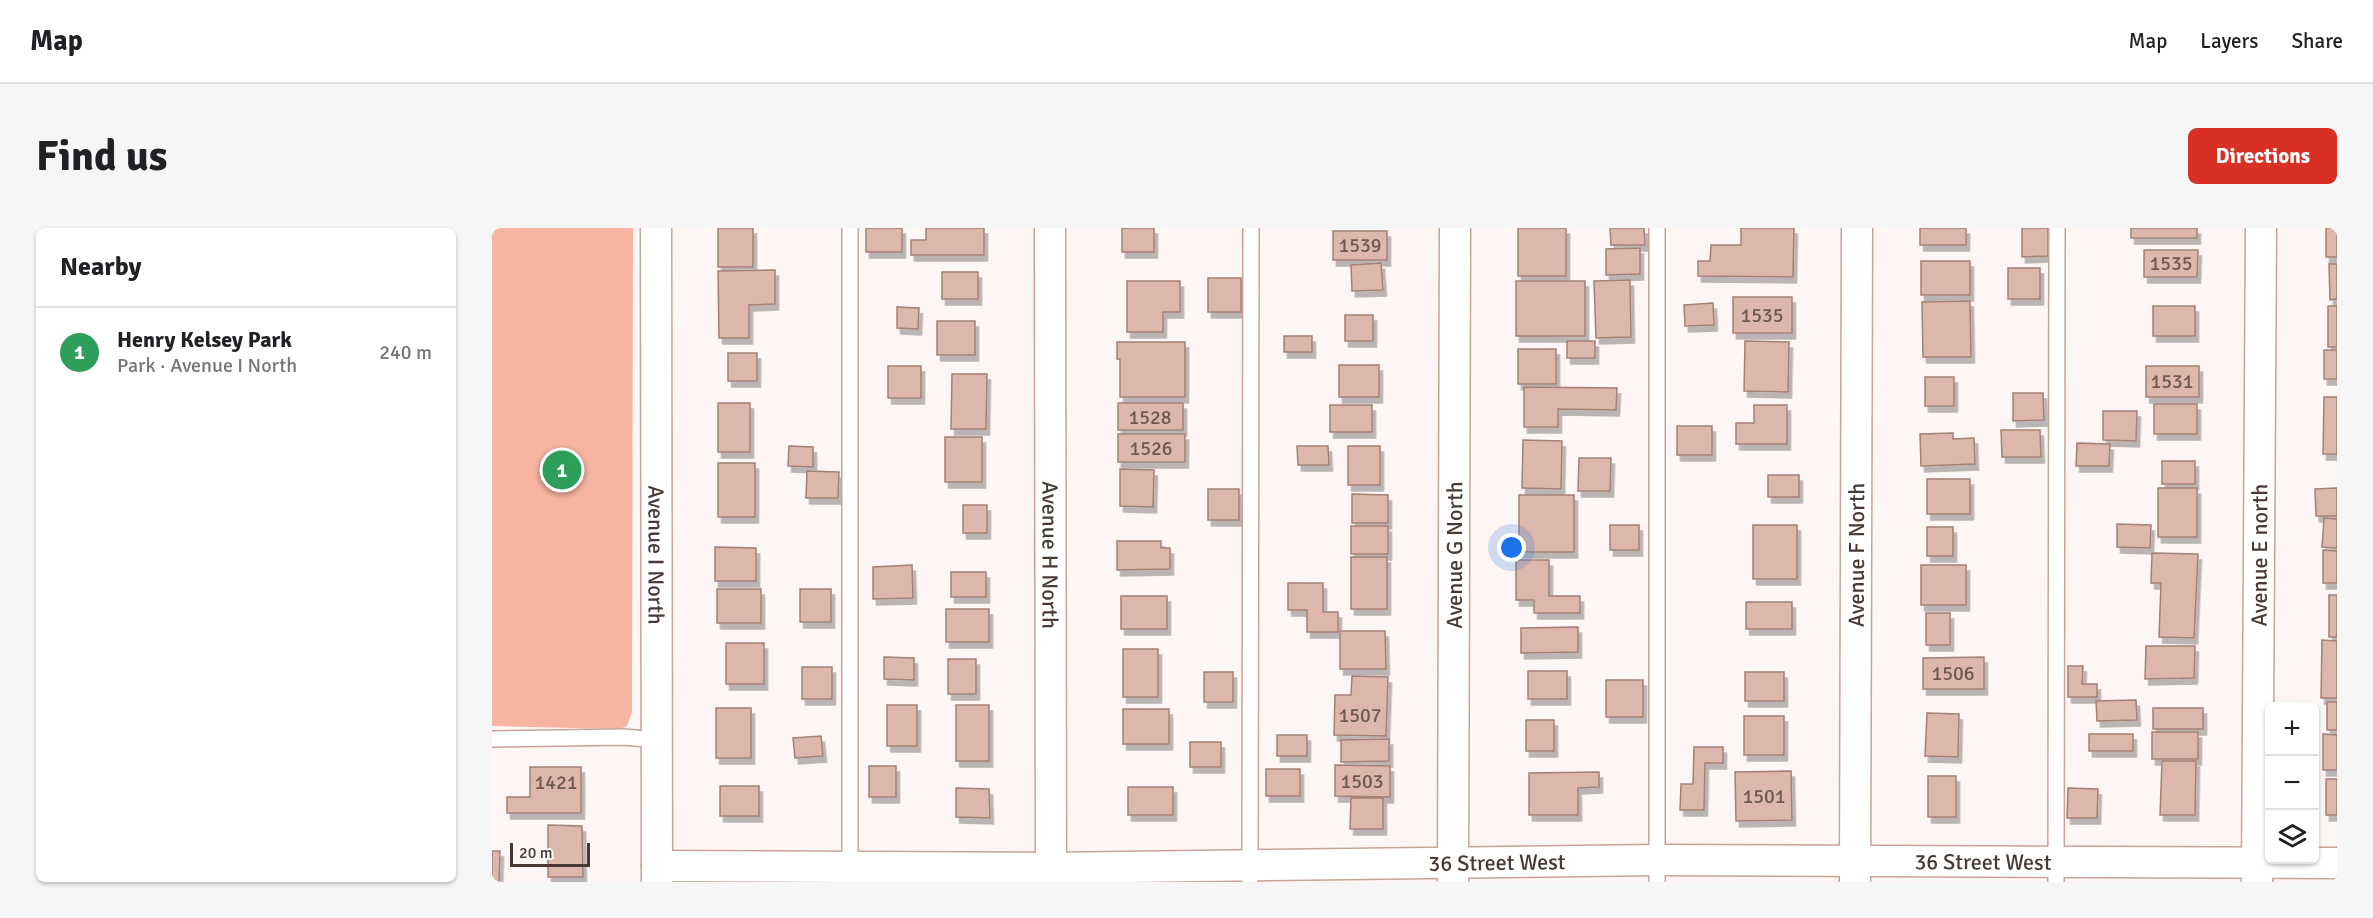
<!DOCTYPE html>
<meta charset="utf-8">
<style>
:root{--surface:#fff;--page:#f6f6f6;--text:#202124;--muted:#757577;--line:#e0e0e0;--accent:#d93025}
body{margin:0;font-family:Signika,sans-serif;background:var(--page);color:var(--text)}
.controls{position:absolute;right:18px;bottom:18px;display:grid;overflow:hidden;border-radius:9px;box-shadow:0 2px 4px #0004}
.controls button{width:54px;height:54px;display:grid;place-items:center;padding:0;border:0;border-bottom:2px solid var(--line);background:var(--surface);color:var(--text);font:30px sans-serif}
.scale{position:absolute;left:18px;bottom:15px;width:80px;box-sizing:border-box;padding-left:6px;border:3px solid #483934;border-top:0;font-size:16px;line-height:21px;white-space:nowrap;color:#483934;-webkit-text-stroke:4px #fef6f4;paint-order:stroke}
.you{position:absolute;left:1020px;top:320px;width:21px;height:21px;margin:-15px;border:4px solid #fff;border-radius:50%;background:#1a73e8;box-shadow:0 0 0 9px #1a73e833}
.badge{display:grid;place-items:center;width:39px;height:39px;border-radius:50%;background:var(--accent);color:#fff;font-size:20px;font-weight:700}
.pin{position:absolute;translate:-50% -50%;border:3px solid #fff;box-shadow:0 2px 6px #0006}
.list{margin:0;padding:0;list-style:none}
h2{display:flex;justify-content:space-between;align-items:center;height:78px;margin:0;padding:0 24px;font-size:26px}
h2 small{font-size:20px;font-weight:400;color:var(--muted)}
.list li{display:grid;grid-template-columns:39px 1fr auto;gap:18px;align-items:center;box-sizing:border-box;height:90px;padding:0 24px;border-top:2px solid var(--line)}
.list b{display:block;font-size:22px;white-space:nowrap}
.list p{margin:0;font-size:20px;white-space:nowrap;color:var(--muted)}
.list em{font-size:20px;font-style:normal;color:var(--muted)}
.icon{flex:none;width:33px;height:33px;fill:none;stroke:currentColor;stroke-width:2;stroke-linecap:round;stroke-linejoin:round}
.map{position:relative;flex:none;width:1845px;height:654px;overflow:hidden;border-radius:9px}
header{display:flex;align-items:center;gap:36px;box-sizing:border-box;height:84px;padding:0 30px;background:var(--surface);border-bottom:2px solid var(--line)}
header strong{font-size:28px}
nav{display:flex;gap:33px;margin-inline-start:auto;font-size:21px}
.intro{display:flex;align-items:center;justify-content:space-between;box-sizing:border-box;height:144px;padding:0 36px}
h1{margin:0;font-size:42px}
.button{padding:15px 27px;border-radius:9px;background:var(--accent);color:#fff;font-size:21px;font-weight:700}
main{display:flex;gap:36px;padding:0 36px}
aside{flex:1;background:var(--surface);border-radius:9px;box-shadow:0 2px 4px #0004}
.map>svg:first-child{display:block}
</style>
<header>
<strong>Map</strong>
<nav><a>Map</a><a>Layers</a><a>Share</a></nav>
</header>
<div class="intro"><h1>Find us</h1><a class="button">Directions</a></div>
<main>
<aside>
<h2>Nearby<small></small></h2>
<ul class="list">
<li><span class="badge" style="background:#2e9e5b">1</span><div><b>Henry Kelsey Park</b><p>Park · Avenue I North</p></div><em>240 m</em></li>
</ul>
</aside>
<div class="map">
<svg width="1845" height="654" viewBox="0 0 1845 654">
<defs>
<filter id="shadow"><feDropShadow dx="3.5" dy="6" stdDeviation="0" flood-color="#0004"/></filter>
</defs>
<rect width="100%" height="100%" fill="#fef6f4"/>
<path fill="#f7b5a1" d="M 0,0 L 141,0 L 140,484 L 135,498 L 128,501 L 0,498 Z"/>
<path fill="#ddb7ab" stroke="#a38075" stroke-width="1.5" filter="url(#shadow)" d="M 226,0 L 261,0 L 261,39 L 226,39 Z
M 374,0 L 410,0 L 410,24 L 374,24 Z
M 434,0 L 492,0 L 492,27 L 419,27 L 419,12 L 434,12 Z
M 630,0 L 662,0 L 662,24 L 630,24 Z
M 1026,0 L 1074,0 L 1074,48 L 1026,48 Z
M 1118,0 L 1152,0 L 1153,17 L 1119,17 Z
M 1249,0 L 1302,0 L 1301,49 L 1206,48 L 1206,33 L 1218,33 L 1219,17 L 1249,17 Z
M 1428,0 L 1474,0 L 1474,17 L 1428,17 Z
M 1530,0 L 1556,0 L 1556,28 L 1530,29 Z
M 1639,0 L 1705,0 L 1705,10 L 1639,10 Z
M 1834,0 L 1845,0 L 1845,29 L 1834,29 Z
M 841,3 L 895,3 L 895,32 L 841,32 Z
M 1148,20 L 1148,46 L 1114,47 L 1114,21 Z
M 1652,22 L 1706,22 L 1705,49 L 1652,49 Z
M 1429,33 L 1478,33 L 1478,67 L 1429,67 Z
M 889,35 L 891,62 L 860,63 L 859,37 Z
M 1837,36 L 1845,36 L 1845,71 L 1838,72 Z
M 1516,40 L 1548,40 L 1548,71 L 1516,71 Z
M 283,42 L 283,76 L 257,77 L 257,110 L 227,110 L 226,43 Z
M 450,44 L 486,44 L 486,71 L 450,71 Z
M 716,50 L 749,50 L 749,84 L 716,84 Z
M 1138,52 L 1139,109 L 1104,110 L 1102,53 Z
M 635,53 L 688,53 L 688,84 L 671,84 L 671,104 L 635,104 Z
M 1024,53 L 1093,53 L 1093,108 L 1024,108 Z
M 1241,69 L 1300,69 L 1300,105 L 1241,105 Z
M 1478,73 L 1479,129 L 1431,129 L 1430,74 Z
M 1221,75 L 1222,97 L 1193,98 L 1192,77 Z
M 1661,78 L 1703,78 L 1703,108 L 1661,108 Z
M 1836,78 L 1845,78 L 1845,119 L 1836,119 Z
M 405,79 L 427,80 L 426,101 L 405,100 Z
M 853,87 L 881,87 L 881,113 L 853,113 Z
M 445,93 L 483,93 L 483,127 L 445,127 Z
M 792,108 L 820,108 L 820,124 L 792,124 Z
M 1075,113 L 1103,113 L 1103,130 L 1075,130 Z
M 1253,113 L 1297,114 L 1296,164 L 1252,163 Z
M 625,114 L 693,114 L 693,169 L 628,169 L 628,131 L 625,131 Z
M 1026,121 L 1064,121 L 1064,156 L 1026,156 Z
M 1832,122 L 1845,122 L 1845,151 L 1832,151 Z
M 236,125 L 265,125 L 265,153 L 236,153 Z
M 847,137 L 887,137 L 887,169 L 847,169 Z
M 396,138 L 429,138 L 429,170 L 396,170 Z
M 1654,138 L 1707,138 L 1707,169 L 1654,169 Z
M 460,146 L 495,146 L 494,201 L 459,201 Z
M 1433,149 L 1462,149 L 1462,178 L 1433,178 Z
M 1032,159 L 1125,160 L 1124,182 L 1066,181 L 1066,199 L 1032,199 Z
M 1521,165 L 1551,165 L 1552,192 L 1521,193 Z
M 1832,169 L 1845,169 L 1845,226 L 1831,226 Z
M 226,175 L 258,175 L 258,224 L 226,224 Z
M 626,175 L 691,175 L 691,202 L 626,202 Z
M 1662,176 L 1705,176 L 1705,206 L 1662,206 Z
M 838,177 L 880,177 L 880,204 L 838,204 Z
M 1262,177 L 1295,177 L 1295,216 L 1244,216 L 1244,195 L 1262,195 Z
M 1611,183 L 1645,183 L 1644,213 L 1611,212 Z
M 1185,198 L 1220,198 L 1220,227 L 1185,227 Z
M 1509,202 L 1548,202 L 1549,229 L 1510,229 Z
M 1461,205 L 1461,211 L 1482,210 L 1483,236 L 1429,238 L 1428,206 Z
M 626,206 L 693,206 L 693,234 L 626,234 Z
M 453,209 L 490,209 L 490,254 L 453,254 Z
M 1031,212 L 1070,213 L 1069,261 L 1030,260 Z
M 1585,215 L 1618,216 L 1617,238 L 1584,238 Z
M 297,218 L 321,219 L 321,239 L 296,238 Z
M 805,218 L 836,218 L 837,237 L 806,237 Z
M 856,218 L 888,218 L 888,257 L 856,257 Z
M 1087,230 L 1119,230 L 1118,263 L 1086,263 Z
M 1670,233 L 1703,233 L 1703,256 L 1670,256 Z
M 226,235 L 263,235 L 263,289 L 226,289 Z
M 628,241 L 662,242 L 661,279 L 628,278 Z
M 315,243 L 347,244 L 346,270 L 314,270 Z
M 1276,247 L 1307,247 L 1307,269 L 1276,269 Z
M 1435,251 L 1478,251 L 1478,286 L 1435,286 Z
M 1666,260 L 1705,260 L 1705,309 L 1666,309 Z
M 1845,260 L 1845,288 L 1824,288 L 1823,261 Z
M 716,261 L 747,261 L 747,292 L 716,292 Z
M 860,266 L 896,267 L 896,295 L 860,295 Z
M 1027,267 L 1082,267 L 1082,324 L 1027,324 Z
M 471,277 L 495,277 L 495,305 L 471,305 Z
M 1832,290 L 1845,291 L 1845,320 L 1830,319 Z
M 1625,296 L 1659,297 L 1658,320 L 1625,319 Z
M 1118,297 L 1147,297 L 1147,322 L 1118,322 Z
M 1261,297 L 1305,297 L 1305,351 L 1261,351 Z
M 859,298 L 896,298 L 896,326 L 859,326 Z
M 1435,299 L 1461,299 L 1461,328 L 1435,328 Z
M 625,313 L 669,313 L 669,320 L 678,320 L 678,341 L 625,342 Z
M 223,319 L 264,320 L 264,353 L 223,353 Z
M 1831,322 L 1845,323 L 1845,355 L 1831,355 Z
M 1660,325 L 1706,326 L 1702,410 L 1667,409 L 1669,355 L 1659,355 Z
M 859,329 L 895,329 L 895,381 L 859,381 Z
M 1024,332 L 1057,332 L 1057,368 L 1088,368 L 1088,385 L 1042,385 L 1042,372 L 1024,372 Z
M 420,337 L 421,370 L 381,371 L 381,339 Z
M 1429,337 L 1474,337 L 1474,377 L 1429,377 Z
M 459,344 L 494,344 L 494,369 L 459,369 Z
M 796,355 L 831,355 L 831,384 L 846,384 L 846,404 L 815,404 L 815,382 L 796,382 Z
M 225,361 L 269,361 L 269,395 L 225,395 Z
M 308,361 L 339,361 L 339,394 L 308,394 Z
M 1837,367 L 1845,367 L 1845,409 L 1837,409 Z
M 629,368 L 675,368 L 675,401 L 629,401 Z
M 1254,374 L 1300,374 L 1300,401 L 1254,401 Z
M 454,381 L 497,381 L 497,414 L 454,414 Z
M 1434,385 L 1458,385 L 1458,417 L 1434,417 Z
M 1086,399 L 1086,424 L 1029,425 L 1029,400 Z
M 848,403 L 893,403 L 894,441 L 848,441 Z
M 1830,412 L 1845,413 L 1845,470 L 1829,470 Z
M 234,415 L 272,415 L 272,456 L 234,456 Z
M 1654,418 L 1703,418 L 1702,450 L 1653,451 Z
M 631,421 L 666,421 L 666,469 L 631,469 Z
M 392,429 L 422,430 L 422,452 L 392,451 Z
M 1492,429 L 1492,461 L 1431,461 L 1431,430 Z
M 456,431 L 484,431 L 484,466 L 456,466 Z
M 1576,438 L 1591,438 L 1590,456 L 1605,456 L 1605,469 L 1576,469 Z
M 310,439 L 340,439 L 340,471 L 310,471 Z
M 1036,443 L 1075,443 L 1075,471 L 1036,471 Z
M 712,444 L 741,444 L 741,474 L 712,474 Z
M 1253,444 L 1292,444 L 1292,473 L 1253,473 Z
M 860,448 L 896,449 L 894,508 L 842,507 L 843,467 L 859,467 Z
M 1114,452 L 1151,452 L 1151,489 L 1114,489 Z
M 1644,472 L 1645,492 L 1605,493 L 1604,473 Z
M 1835,474 L 1845,474 L 1845,502 L 1835,502 Z
M 395,477 L 425,477 L 425,518 L 395,518 Z
M 464,477 L 497,477 L 497,533 L 464,533 Z
M 224,480 L 259,480 L 259,530 L 224,530 Z
M 1661,480 L 1711,480 L 1711,501 L 1661,501 Z
M 631,481 L 677,481 L 677,516 L 631,516 Z
M 1435,485 L 1467,486 L 1466,529 L 1433,528 Z
M 1252,488 L 1292,488 L 1292,527 L 1252,527 Z
M 1034,492 L 1062,492 L 1062,523 L 1034,523 Z
M 1660,504 L 1706,504 L 1706,531 L 1660,531 Z
M 1597,506 L 1641,506 L 1641,523 L 1597,523 Z
M 1831,506 L 1845,507 L 1845,542 L 1831,542 Z
M 785,507 L 815,507 L 815,528 L 785,528 Z
M 329,508 L 331,528 L 303,530 L 301,510 Z
M 897,511 L 897,533 L 849,534 L 849,512 Z
M 698,514 L 729,514 L 729,539 L 698,539 Z
M 1202,519 L 1231,519 L 1231,535 L 1213,535 L 1212,582 L 1188,582 L 1189,556 L 1201,556 Z
M 1670,533 L 1704,533 L 1703,587 L 1668,587 Z
M 843,537 L 898,538 L 898,569 L 843,568 Z
M 377,538 L 404,538 L 404,569 L 377,569 Z
M 38,539 L 89,539 L 89,585 L 15,585 L 15,569 L 38,569 Z
M 774,541 L 808,541 L 808,568 L 774,568 Z
M 1299,543 L 1300,592 L 1244,593 L 1243,544 Z
M 1107,544 L 1107,559 L 1086,560 L 1086,587 L 1037,587 L 1037,545 Z
M 1436,548 L 1464,548 L 1464,589 L 1436,589 Z
M 1834,551 L 1845,551 L 1845,587 L 1834,587 Z
M 228,558 L 267,558 L 267,588 L 228,588 Z
M 636,559 L 681,559 L 681,587 L 636,587 Z
M 464,560 L 497,561 L 498,590 L 464,589 Z
M 1576,560 L 1606,561 L 1605,590 L 1575,590 Z
M 859,570 L 891,570 L 891,601 L 858,601 Z
M 56,597 L 90,598 L 91,649 L 56,649 Z
M 0,623 L 8,623 L 7,654 L 0,654 Z"/>
<g fill="none" stroke-linecap="round" stroke-linejoin="round">
<defs>
<path id="lane" d="M 1165,0 L 1165,654
M 0,511 L 131,509 L 165,512
M 358,654 L 358,0
M 758,654 L 759,0
M 1564,654 L 1565,0"/>
<g id="street">
<path id="s1" d="M 164,0 L 165,654"/>
<path id="s2" d="M 558,0 L 559,654"/>
<path id="s3" d="M 165,638 L 559,640 L 1165,632 L 1845,635"/>
<path id="s4" d="M 961,654 L 963,0"/>
<path id="s5" d="M 1363,654 L 1365,0"/>
<path id="s6" d="M 1765,654 L 1769,0"/>
</g>
</defs>
<use href="#lane" stroke="#c8a397" stroke-width="18"/>
<use href="#street" stroke="#c8a397" stroke-width="33"/>
<use href="#lane" stroke="#fff" stroke-width="15"/>
<use href="#street" stroke="#fff" stroke-width="30"/>
</g>
<g text-anchor="middle" dominant-baseline="central" stroke-width="4.5" stroke-linejoin="round" paint-order="stroke">
<g font-size="20" fill="#6d5852">
<text x="868" y="17">1539</text>
<text x="1679" y="35">1535</text>
<text x="1270" y="87">1535</text>
<text x="1680" y="153">1531</text>
<text x="658" y="189">1528</text>
<text x="659" y="220">1526</text>
<text x="1461" y="445">1506</text>
<text x="868" y="487">1507</text>
<text x="870" y="553">1503</text>
<text x="64" y="554">1421</text>
<text x="1272" y="568">1501</text>
</g>
<g font-size="22" fill="#483934" stroke="#fef6f4">
<text stroke="none"><textPath href="#s1" startOffset="327">Avenue I North</textPath></text>
<text stroke="none"><textPath href="#s2" startOffset="327">Avenue H North</textPath></text>
<text stroke="none"><textPath href="#s4" startOffset="327">Avenue G North</textPath></text>
<text stroke="none"><textPath href="#s5" startOffset="327">Avenue F North</textPath></text>
<text stroke="none"><textPath href="#s6" startOffset="327">Avenue E north</textPath></text>
<text stroke="none"><textPath href="#s3" startOffset="1326">36 Street West</textPath></text>
<text stroke="none"><textPath href="#s3" startOffset="840">36 Street West</textPath></text>
</g>
</g>
</svg>
<div class="controls">
<button>+</button>
<button>−</button>
<button><svg class="icon" aria-label="layers" viewBox="0 0 24 24"><path d="M12 4l9 5-9 5-9-5zM3 14l9 5 9-5"/></svg></button>
</div>
<div class="scale">20 m</div>
<div class="you"></div>
<div class="pin badge" style="left:70px;top:242px;background:#2e9e5b">1</div>
</div>
</main>
